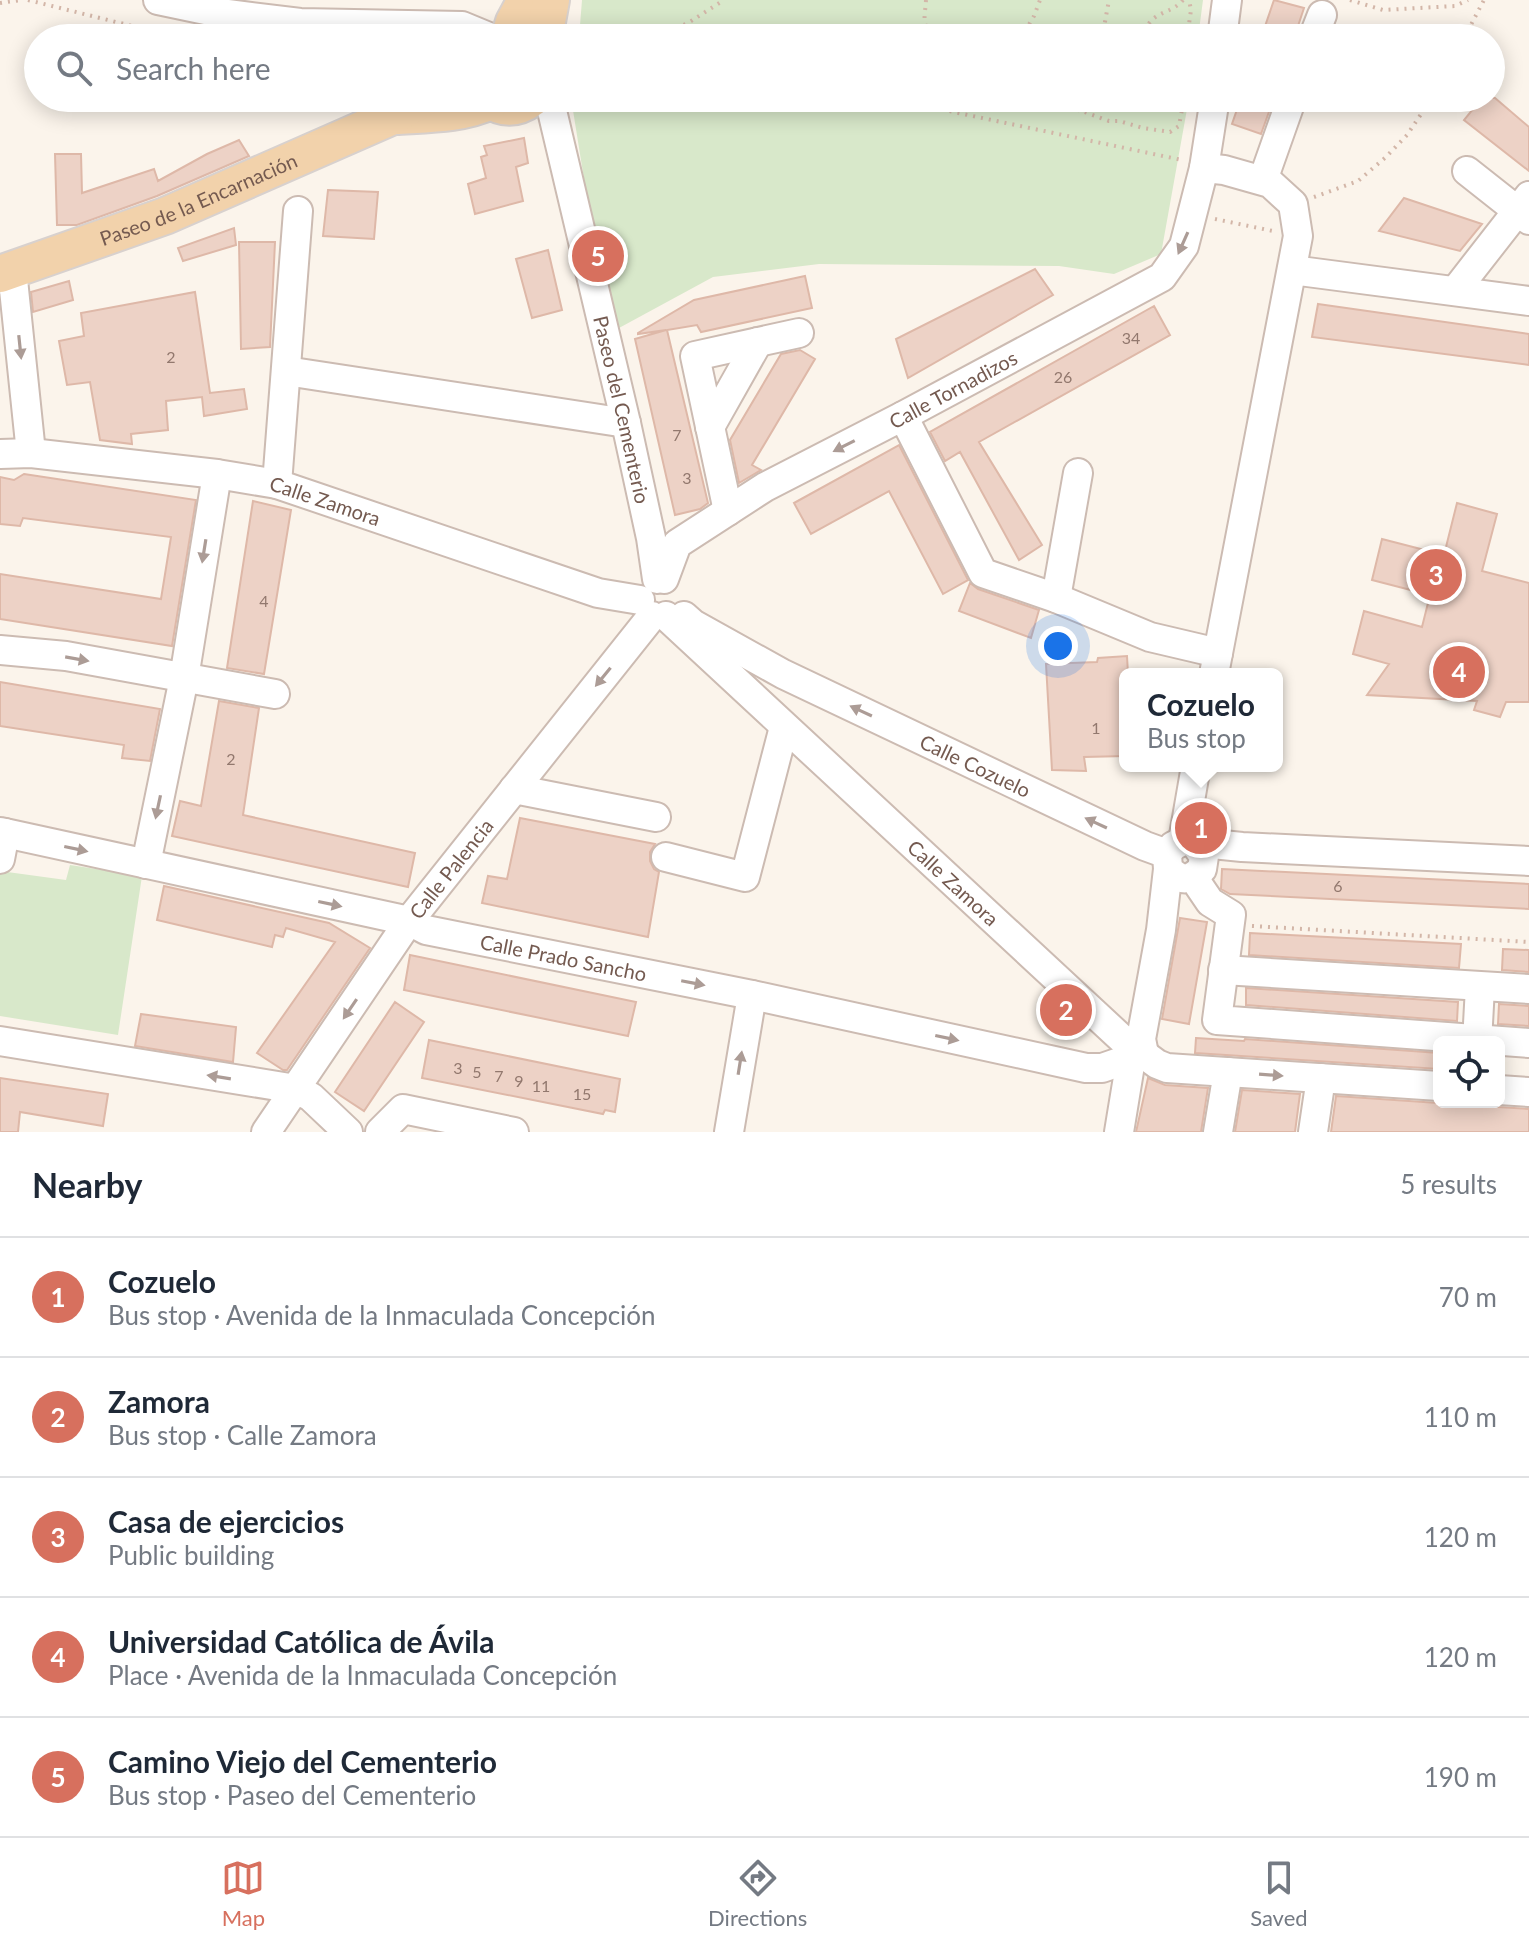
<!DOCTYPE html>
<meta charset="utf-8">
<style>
:root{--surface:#fff;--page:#f2f2f3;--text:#1f2937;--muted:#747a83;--line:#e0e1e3;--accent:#d7705e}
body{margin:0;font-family:Lato,sans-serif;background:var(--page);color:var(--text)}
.controls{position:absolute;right:24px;bottom:24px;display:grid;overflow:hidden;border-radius:12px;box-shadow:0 4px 20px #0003}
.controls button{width:72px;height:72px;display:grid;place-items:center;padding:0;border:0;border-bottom:2px solid var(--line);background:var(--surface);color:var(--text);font:40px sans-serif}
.you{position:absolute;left:1058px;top:646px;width:28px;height:28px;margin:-20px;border:6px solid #fff;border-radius:50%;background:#1a73e8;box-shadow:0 0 0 12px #1a73e833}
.badge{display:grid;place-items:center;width:52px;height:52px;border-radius:50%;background:var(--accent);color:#fff;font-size:26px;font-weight:700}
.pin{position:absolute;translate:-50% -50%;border:4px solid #fff;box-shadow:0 2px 8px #0006}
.popup{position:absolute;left:1119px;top:668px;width:164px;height:104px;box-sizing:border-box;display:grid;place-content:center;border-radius:12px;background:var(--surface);filter:drop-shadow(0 2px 6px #0005);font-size:26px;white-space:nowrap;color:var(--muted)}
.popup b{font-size:30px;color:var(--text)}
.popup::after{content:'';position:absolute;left:50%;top:100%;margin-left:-16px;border:16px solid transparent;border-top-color:var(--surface)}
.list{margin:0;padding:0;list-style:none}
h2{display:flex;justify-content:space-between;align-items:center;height:104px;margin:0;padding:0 32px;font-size:34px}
h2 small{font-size:26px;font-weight:400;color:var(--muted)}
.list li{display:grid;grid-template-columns:52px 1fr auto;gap:24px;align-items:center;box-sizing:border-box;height:120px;padding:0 32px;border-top:2px solid var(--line)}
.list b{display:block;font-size:30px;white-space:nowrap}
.list p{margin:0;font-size:26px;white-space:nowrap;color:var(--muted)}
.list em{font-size:26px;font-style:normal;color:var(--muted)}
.icon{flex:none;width:44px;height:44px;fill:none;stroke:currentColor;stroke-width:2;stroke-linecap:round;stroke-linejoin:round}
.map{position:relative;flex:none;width:1529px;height:1132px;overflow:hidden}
.search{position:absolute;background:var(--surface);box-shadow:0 4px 20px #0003;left:24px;right:24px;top:24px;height:88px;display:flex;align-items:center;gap:20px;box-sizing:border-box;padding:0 28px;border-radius:44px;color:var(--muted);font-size:30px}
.sheet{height:704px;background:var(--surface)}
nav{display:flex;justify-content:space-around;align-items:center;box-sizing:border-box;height:112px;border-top:2px solid var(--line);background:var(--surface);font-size:22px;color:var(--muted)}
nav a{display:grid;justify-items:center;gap:4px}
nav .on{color:var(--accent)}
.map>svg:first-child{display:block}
</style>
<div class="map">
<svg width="1529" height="1132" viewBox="0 0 1529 1132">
<rect width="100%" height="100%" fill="#fbf4eb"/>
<path fill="#d8e8ca" d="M 582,0 L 1203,0 L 1198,38 L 579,38 Z
M 571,98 L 1189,98 L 1161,254 L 1114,274 L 1059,266 L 819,264 L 713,277 L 619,328 L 589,210 Z
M 70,865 L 142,876 L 118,1035 L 0,1016 L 0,871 L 66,880 Z"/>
<path fill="#edd2c6" stroke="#deb8a8" stroke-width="2" d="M 1274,0 L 1304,8 L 1294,38 L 1261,38 Z
M 1241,98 L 1274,98 L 1261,134 L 1232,124 Z
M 1482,98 L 1495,98 L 1529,127 L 1529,171 L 1464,120 Z
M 524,138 L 528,163 L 516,167 L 523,201 L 475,214 L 468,184 L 486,178 L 481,157 L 487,155 L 484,146 Z
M 239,140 L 249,156 L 157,196 L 77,225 L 57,225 L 55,154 L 81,154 L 82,193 L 154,169 L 158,181 L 207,154 Z
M 328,190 L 378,192 L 374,239 L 323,236 Z
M 1404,198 L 1482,224 L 1460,251 L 1379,231 Z
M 234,228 L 236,245 L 183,261 L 178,248 Z
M 239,242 L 275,242 L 270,347 L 241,349 Z
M 548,250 L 562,310 L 532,318 L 516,259 Z
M 1035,269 L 1053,295 L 908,378 L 896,339 Z
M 805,276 L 812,308 L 701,332 L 697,325 L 667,330 L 708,503 L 700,509 L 675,515 L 635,339 L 666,330 L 638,334 L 638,333 L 694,300 Z
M 69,281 L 73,300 L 33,312 L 31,292 Z
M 195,292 L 210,393 L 244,389 L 247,409 L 204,416 L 202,397 L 166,401 L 168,430 L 131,434 L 132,444 L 100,440 L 90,382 L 67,385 L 59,341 L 84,336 L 81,313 Z
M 1318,304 L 1529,334 L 1529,365 L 1312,337 Z
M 1154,306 L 1170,335 L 979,442 L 1042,545 L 1019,560 L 960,452 L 945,461 L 930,432 Z
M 800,350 L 815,359 L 752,465 L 761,470 L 739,483 L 730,440 L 781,354 Z
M 899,445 L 968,580 L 943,594 L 889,491 L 811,534 L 794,503 Z
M 24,474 L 196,500 L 172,646 L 0,619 L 0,574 L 161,599 L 171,537 L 23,518 L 20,526 L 0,524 L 0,477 L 14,480 Z
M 253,501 L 291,510 L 264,674 L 227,668 Z
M 1457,503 L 1497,514 L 1482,571 L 1529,583 L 1529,702 L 1506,702 L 1500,717 L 1474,710 L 1477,701 L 1367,695 L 1389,664 L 1353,654 L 1364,611 L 1422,627 L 1430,595 L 1372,580 L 1382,539 L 1444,555 Z
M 970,583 L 978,589 L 1039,610 L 1031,638 L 959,611 Z
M 1127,656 L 1128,674 L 1125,674 L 1125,756 L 1084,757 L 1086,771 L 1052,770 L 1046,664 L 1097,662 L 1098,658 Z
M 0,682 L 160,709 L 150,761 L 122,758 L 124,745 L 0,726 Z
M 219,701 L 259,708 L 243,815 L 415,853 L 408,887 L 172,836 L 180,801 L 201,806 Z
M 520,818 L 655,844 L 650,852 L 650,861 L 654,869 L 659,872 L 648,937 L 482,903 L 488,876 L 507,879 Z
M 1222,869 L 1529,884 L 1529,909 L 1230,894 L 1221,889 Z
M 164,886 L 329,923 L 370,948 L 287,1070 L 283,1070 L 257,1053 L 335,942 L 286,928 L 283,937 L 275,935 L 272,947 L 157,920 Z
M 1180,918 L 1207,922 L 1189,1024 L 1162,1019 Z
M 1250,933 L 1461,944 L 1459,968 L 1249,955 Z
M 1503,949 L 1529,950 L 1529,972 L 1502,970 Z
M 410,955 L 636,1002 L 628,1036 L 404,990 Z
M 1246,988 L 1458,1002 L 1457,1021 L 1246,1005 Z
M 395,1002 L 424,1022 L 364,1111 L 335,1092 Z
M 1499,1004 L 1529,1006 L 1529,1026 L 1498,1024 Z
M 141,1014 L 236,1027 L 233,1062 L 135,1046 Z
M 1196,1038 L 1244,1041 L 1245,1039 L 1439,1053 L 1439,1069 L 1195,1053 Z
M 429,1040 L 620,1079 L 615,1112 L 605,1110 L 603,1114 L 422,1078 Z
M 0,1078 L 108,1094 L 103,1126 L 20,1112 L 18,1132 L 0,1132 Z
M 1148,1078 L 1165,1085 L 1208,1088 L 1201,1132 L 1136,1132 Z
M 1242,1090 L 1300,1094 L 1295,1132 L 1235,1132 Z
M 1336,1096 L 1438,1103 L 1488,1102 L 1498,1107 L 1529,1109 L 1529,1132 L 1331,1132 Z"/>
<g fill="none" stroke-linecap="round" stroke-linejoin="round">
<defs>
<g id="minor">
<path d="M 158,0 L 220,13 L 300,23 L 462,26 L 491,38"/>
<path d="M 1222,38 L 1227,0"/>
<path d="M 1313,38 L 1322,15"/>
<path id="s1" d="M 549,98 L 626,423 L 651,538 L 657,579"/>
<path d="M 1204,168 L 1224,170 L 1270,183 L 1293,204 L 1298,236 L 1214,674"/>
<path d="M 1467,171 L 1529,220"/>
<path d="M 1263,180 L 1292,98"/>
<path d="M 12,270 L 31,453"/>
<path d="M 1292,270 L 1529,301"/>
<path d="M 1455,291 L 1529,196"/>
<path d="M 286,371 L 626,423"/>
<path d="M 903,416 L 983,573 L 1056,598 L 1150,637 L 1218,653"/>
<path d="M 710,427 L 758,342"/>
<path id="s2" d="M 0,454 L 31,453 L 217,474 L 277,484 L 598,593 L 640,600"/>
<path d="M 277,484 L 298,211"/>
<path d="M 728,511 L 695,356 L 799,333"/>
<path id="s3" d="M 664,579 L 677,544 L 765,487 L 903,416 L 1162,277 L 1184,246 L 1204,168 L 1215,98"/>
<path d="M 1056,598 L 1078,473"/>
<path id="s4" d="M 666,616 L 1121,1038"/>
<path id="s5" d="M 684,616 L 693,624 L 783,674 L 1145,846 L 1167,854"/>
<path d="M 0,650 L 66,656 L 275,694"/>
<path d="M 514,789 L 656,817"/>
<path id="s6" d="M 0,832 L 409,921 L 426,930 L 752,995 L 1086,1068 L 1102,1068 L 1128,1059"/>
<path d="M 1183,841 L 1196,766"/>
<path d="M 1195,844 L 1204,856 L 1202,869 C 1189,881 1182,882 1168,869 L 1167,854 L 1173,846 L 1183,841 L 1242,847 L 1529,861"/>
<path d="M 666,857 L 745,877 L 784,727"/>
<path d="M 0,859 L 5,833"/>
<path d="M 146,864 L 184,678 L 217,474"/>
<path d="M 1193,877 L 1210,902 L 1231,915 L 1217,1020 L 1529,1043"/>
<path d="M 1223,970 L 1529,989"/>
<path d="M 0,1041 L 296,1089 L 311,1097 L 348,1132"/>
<path d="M 1477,1042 L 1480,987"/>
<path d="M 1142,1053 L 1157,1064 L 1167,1068 L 1439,1086"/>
<path d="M 1127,1058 L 1137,1057 L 1143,1049 L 1141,1039 L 1161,930 L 1168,869"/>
<path d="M 1499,1090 L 1529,1092"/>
<path id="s7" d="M 266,1132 L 409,921 L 652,616"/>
<path d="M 380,1132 L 403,1109 L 514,1132"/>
<path d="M 729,1132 L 752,995"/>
<path d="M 1119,1132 L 1131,1059"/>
<path d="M 1218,1132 L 1228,1072"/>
<path d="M 1313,1132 L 1321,1078"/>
</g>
<g id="major">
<path d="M 509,38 L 514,22 L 526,0"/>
<path d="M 544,38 L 551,0"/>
<path d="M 487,98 C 503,110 517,109 532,98"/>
<path d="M 395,116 C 428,114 461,115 491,101"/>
<path id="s8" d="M 0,274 L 165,216 L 393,116 L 424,98"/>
</g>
</defs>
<use href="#minor" stroke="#ccbbb2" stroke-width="32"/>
<use href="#major" stroke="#d8d1ce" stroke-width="40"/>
<path stroke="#d3b6a8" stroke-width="4" stroke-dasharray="2 6" stroke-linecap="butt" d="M 28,0 L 132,26 L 190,34
M 926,0 C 925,18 921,22 933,38
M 1350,0 L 1383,10 L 1455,6 L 1468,0
M 0,3 L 21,0
M 646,38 L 670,31 L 688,23 L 724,0
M 1021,38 L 1034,16 L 1040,0
M 1102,38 L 1109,0
M 1142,38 C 1145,31 1147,24 1153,19 C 1162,11 1174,11 1183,0
M 1187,38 L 1191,10 L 1189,0
M 1464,38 L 1484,0
M 887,98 L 1182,160
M 1039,98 L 1060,106 L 1082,111 L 1109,121 L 1119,121 L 1143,128 L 1170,132 L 1179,126 L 1184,98
M 1082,111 L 1091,98
M 1314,197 L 1358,181 L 1386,157 L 1407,135 L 1432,98
M 1215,219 L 1273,231
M 1252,926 L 1529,942"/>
<use href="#minor" stroke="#fff" stroke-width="28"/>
<use href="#major" stroke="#f2d2ab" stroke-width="36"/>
</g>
<defs><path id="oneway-solid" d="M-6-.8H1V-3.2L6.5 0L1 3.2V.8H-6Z" transform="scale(2)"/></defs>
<g fill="#ac9c96">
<use href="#oneway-solid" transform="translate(1183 243) rotate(114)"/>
<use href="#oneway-solid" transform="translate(20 347) rotate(84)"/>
<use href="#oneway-solid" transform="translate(844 446) rotate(153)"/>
<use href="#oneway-solid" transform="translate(204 551) rotate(99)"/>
<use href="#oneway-solid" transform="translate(77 659) rotate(10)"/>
<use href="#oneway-solid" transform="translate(603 677) rotate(129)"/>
<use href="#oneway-solid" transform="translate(861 711) rotate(-155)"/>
<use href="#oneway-solid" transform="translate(158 807) rotate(102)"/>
<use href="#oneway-solid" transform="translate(1096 823) rotate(-155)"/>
<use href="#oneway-solid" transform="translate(76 849) rotate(12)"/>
<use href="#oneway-solid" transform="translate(330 904) rotate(12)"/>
<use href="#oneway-solid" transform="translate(693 983) rotate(11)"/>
<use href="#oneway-solid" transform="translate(350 1009) rotate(124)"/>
<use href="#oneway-solid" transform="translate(947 1038) rotate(12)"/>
<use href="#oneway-solid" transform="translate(740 1063) rotate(-81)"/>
<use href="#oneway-solid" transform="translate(1271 1075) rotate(4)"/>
<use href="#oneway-solid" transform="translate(219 1077) rotate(-171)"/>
</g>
<g text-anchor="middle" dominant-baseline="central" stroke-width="6" stroke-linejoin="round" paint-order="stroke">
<g font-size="16" fill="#92786e">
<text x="1131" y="337">34</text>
<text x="171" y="356">2</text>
<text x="1063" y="376">26</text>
<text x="677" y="434">7</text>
<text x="687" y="477">3</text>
<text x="264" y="600">4</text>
<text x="1096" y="727">1</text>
<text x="231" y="758">2</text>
<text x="1338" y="885">6</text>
<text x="458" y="1067">3</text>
<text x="477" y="1071">5</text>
<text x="499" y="1075">7</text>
<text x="519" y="1080">9</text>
<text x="541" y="1085">11</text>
<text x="582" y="1093">15</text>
</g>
<g font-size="20" fill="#745a50" stroke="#fdf8f1">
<text stroke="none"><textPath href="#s8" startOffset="212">Paseo de la Encarnación</textPath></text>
<text stroke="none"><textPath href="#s3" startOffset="354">Calle Tornadizos</textPath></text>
<text stroke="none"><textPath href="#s1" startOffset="320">Paseo del Cementerio</textPath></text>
<text stroke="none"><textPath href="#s2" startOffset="330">Calle Zamora</textPath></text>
<text stroke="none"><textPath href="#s5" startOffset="328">Calle Cozuelo</textPath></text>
<text stroke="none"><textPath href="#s7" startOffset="322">Calle Palencia</textPath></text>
<text stroke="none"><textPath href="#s4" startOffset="392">Calle Zamora</textPath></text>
<text stroke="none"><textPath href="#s6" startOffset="578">Calle Prado Sancho</textPath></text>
</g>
</g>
</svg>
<div class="controls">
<button><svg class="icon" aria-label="locate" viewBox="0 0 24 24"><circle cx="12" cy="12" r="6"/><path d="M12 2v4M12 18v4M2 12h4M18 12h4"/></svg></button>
</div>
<div class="you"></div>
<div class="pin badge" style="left:1201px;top:828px">1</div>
<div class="popup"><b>Cozuelo</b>Bus stop</div>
<div class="pin badge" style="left:1066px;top:1010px">2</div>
<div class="pin badge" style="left:1436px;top:575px">3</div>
<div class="pin badge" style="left:1459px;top:672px">4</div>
<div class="pin badge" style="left:598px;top:256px">5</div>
<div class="search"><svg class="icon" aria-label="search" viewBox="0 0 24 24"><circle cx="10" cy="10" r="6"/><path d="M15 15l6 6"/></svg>Search here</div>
</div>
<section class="sheet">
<h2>Nearby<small>5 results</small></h2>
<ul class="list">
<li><span class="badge">1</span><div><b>Cozuelo</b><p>Bus stop · Avenida de la Inmaculada Concepción</p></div><em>70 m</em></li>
<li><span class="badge">2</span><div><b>Zamora</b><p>Bus stop · Calle Zamora</p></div><em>110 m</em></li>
<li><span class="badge">3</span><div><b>Casa de ejercicios</b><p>Public building</p></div><em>120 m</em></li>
<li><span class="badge">4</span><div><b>Universidad Católica de Ávila</b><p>Place · Avenida de la Inmaculada Concepción</p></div><em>120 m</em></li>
<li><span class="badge">5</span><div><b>Camino Viejo del Cementerio</b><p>Bus stop · Paseo del Cementerio</p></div><em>190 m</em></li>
</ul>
</section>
<nav>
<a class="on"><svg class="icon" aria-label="map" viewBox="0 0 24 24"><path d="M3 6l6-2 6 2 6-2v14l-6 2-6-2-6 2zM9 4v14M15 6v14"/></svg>Map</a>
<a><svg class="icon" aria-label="directions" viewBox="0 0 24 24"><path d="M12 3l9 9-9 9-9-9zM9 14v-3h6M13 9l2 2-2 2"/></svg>Directions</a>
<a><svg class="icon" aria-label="saved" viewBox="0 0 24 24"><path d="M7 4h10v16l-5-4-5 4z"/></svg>Saved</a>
</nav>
